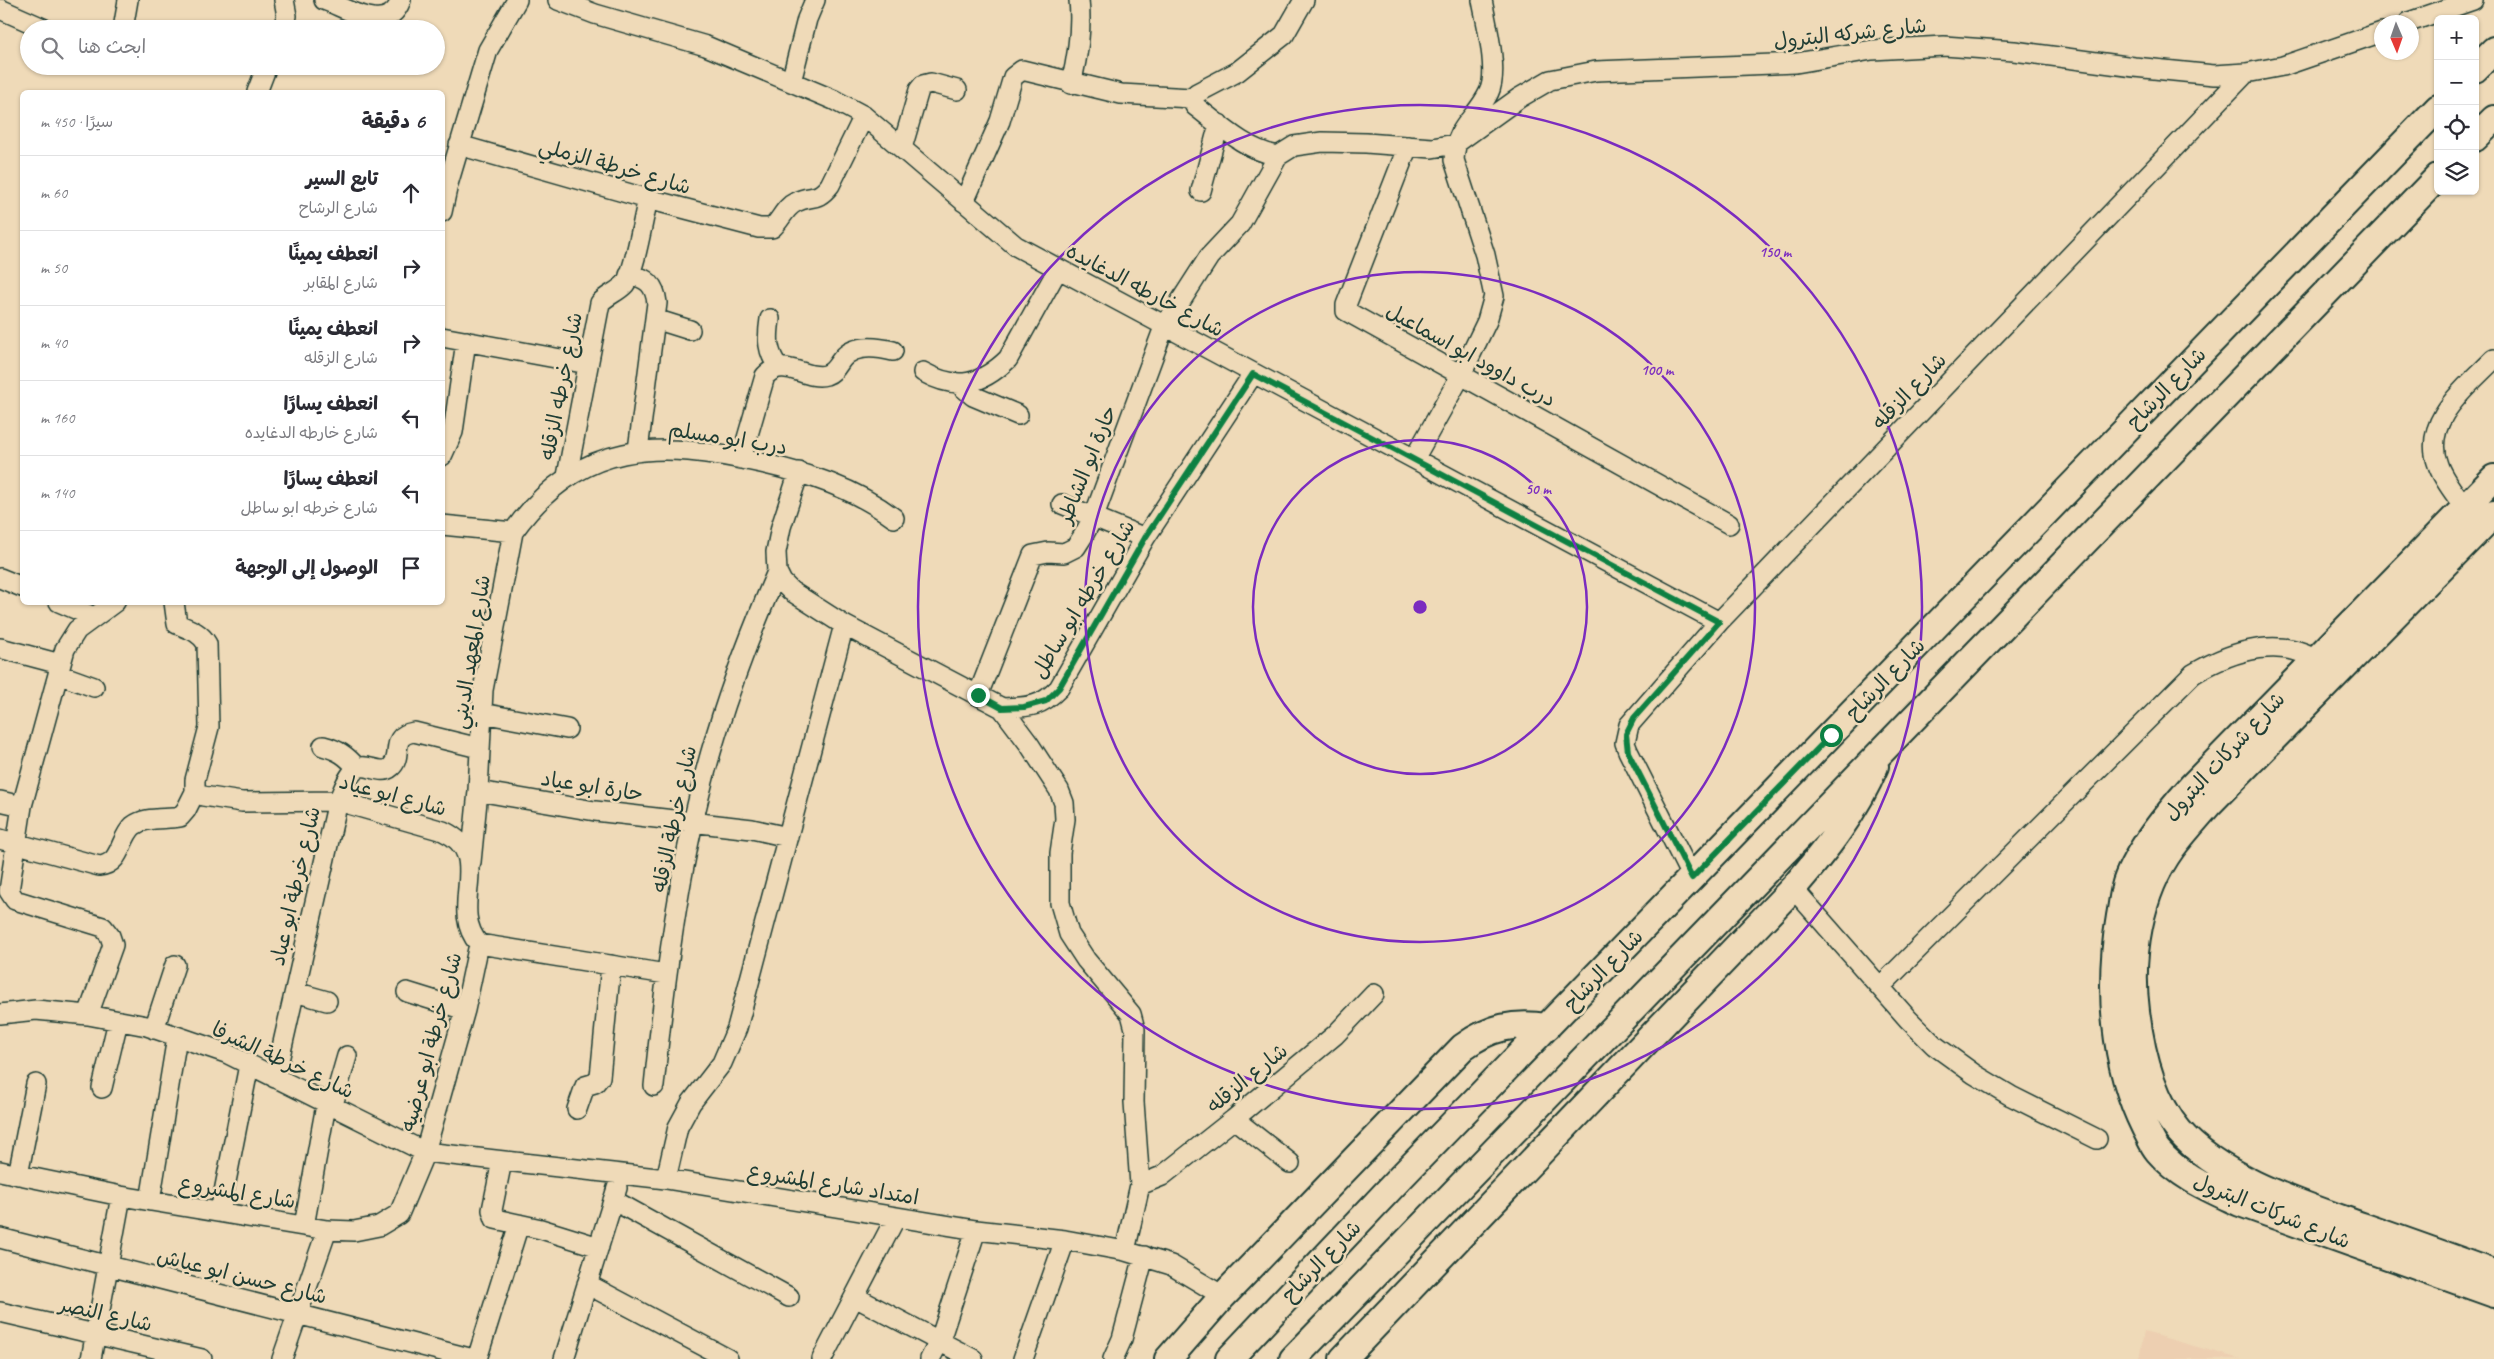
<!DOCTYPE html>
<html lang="ar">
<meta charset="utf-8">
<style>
:root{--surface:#fff;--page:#f7f7f7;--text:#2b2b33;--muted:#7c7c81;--line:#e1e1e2}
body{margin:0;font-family:Caveat,"Playpen Sans Arabic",sans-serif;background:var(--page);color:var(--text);direction:rtl}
.controls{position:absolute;right:15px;top:15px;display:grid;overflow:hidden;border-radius:8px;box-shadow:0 1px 4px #0004}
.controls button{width:45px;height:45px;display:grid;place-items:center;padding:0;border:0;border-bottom:1px solid var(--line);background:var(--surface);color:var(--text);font:25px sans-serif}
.compass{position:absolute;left:2374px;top:15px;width:45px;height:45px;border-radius:50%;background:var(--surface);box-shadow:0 1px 4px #0004;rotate:178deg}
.stop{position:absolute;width:15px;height:15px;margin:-11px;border:4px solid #0b8043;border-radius:50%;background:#fff}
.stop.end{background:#0b8043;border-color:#fff;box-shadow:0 1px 5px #0008}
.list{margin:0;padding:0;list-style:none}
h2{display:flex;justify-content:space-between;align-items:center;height:65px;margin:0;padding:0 20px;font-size:21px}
h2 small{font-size:16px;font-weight:400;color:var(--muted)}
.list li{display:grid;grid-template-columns:32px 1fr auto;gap:15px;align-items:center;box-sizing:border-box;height:75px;padding:0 20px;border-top:1px solid var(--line)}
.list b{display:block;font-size:19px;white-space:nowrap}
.list p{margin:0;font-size:16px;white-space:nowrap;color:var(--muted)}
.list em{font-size:16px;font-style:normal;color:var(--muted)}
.icon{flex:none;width:28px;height:28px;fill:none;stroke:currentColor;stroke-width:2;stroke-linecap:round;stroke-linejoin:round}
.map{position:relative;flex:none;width:2494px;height:1359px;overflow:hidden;direction:ltr}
.search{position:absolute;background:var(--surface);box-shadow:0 1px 4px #0004;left:20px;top:20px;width:425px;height:55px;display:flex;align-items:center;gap:12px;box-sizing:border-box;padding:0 18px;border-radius:28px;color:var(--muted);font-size:19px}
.panel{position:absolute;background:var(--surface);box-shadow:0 1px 4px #0004;left:20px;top:90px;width:425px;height:515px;border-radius:8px;direction:rtl}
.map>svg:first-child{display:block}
</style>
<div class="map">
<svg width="2494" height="1359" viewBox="0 0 2494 1359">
<rect width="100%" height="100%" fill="#efdab8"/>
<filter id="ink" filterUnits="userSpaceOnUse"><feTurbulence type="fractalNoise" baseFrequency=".02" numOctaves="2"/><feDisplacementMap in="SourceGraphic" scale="10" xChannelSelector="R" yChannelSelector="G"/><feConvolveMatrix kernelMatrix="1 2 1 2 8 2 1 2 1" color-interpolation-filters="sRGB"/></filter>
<g filter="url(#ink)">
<path fill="#edcfb1" d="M 2144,1332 L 2240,1359 L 2139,1359 Z"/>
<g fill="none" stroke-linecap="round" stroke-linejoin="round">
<defs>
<path id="street" d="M 324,0 C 349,9 388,36 401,0
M 558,0 L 595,14 L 706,46 L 834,100 L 864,116 L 1016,246 L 1719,622
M 0,9 L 45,29
M 2409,22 L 2473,0
M 123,29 L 128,0
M 282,29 L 287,16 L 284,0
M 791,82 L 807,19 L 815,0
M 1071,84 C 1078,55 1082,29 1079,0
M 257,92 L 267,66
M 459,145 L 648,199 L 759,228 L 772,228 C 781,220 785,207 796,202 C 811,194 816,203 830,185 L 864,116
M 1408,146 L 1346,305 L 1346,311 L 1729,524
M 902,148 L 919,90 L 923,85 L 931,83 L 957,90
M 1278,156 C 1245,150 1220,125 1195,106 L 1191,98 L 1197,93 L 1237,72 L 1284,35 L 1304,0
M 1201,191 L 1219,124
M 964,202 L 1000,121 L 1013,77 L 1022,70 L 1121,94 L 1191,98
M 442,212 L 448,184 L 488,50 L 517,0
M 629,275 C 647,277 655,285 657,303 L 638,450
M 655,319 L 690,330
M 770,319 C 767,339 767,352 779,368
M 442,337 L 588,364
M 923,372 C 957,391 981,385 1008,359 L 1058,269
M 959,384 L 973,396 L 1018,415
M 442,456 L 453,432 L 466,341
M 741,459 L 765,376 C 784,355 805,381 826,375 C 835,372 837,365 842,359 C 854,344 877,347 893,351
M 1414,459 L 1461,375 L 1487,321 L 1494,296 L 1485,255 L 1454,160 C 1456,124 1476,120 1489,92 C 1499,72 1486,22 1482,0
M 799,472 L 781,527 L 776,552 L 777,572 L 782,582 L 791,591 L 844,625 L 1002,708 C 1028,707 1040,708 1059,688 L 1145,538 L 1253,374
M 567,476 L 600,303 C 607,295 618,292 625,284 C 635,271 643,218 648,199
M 1062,504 L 1145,538
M 2465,508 C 2456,495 2443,480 2438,465 C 2421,421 2467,387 2494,359
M 442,525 L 513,532
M 0,578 L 22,587
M 59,602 L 94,617
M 174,602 L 177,624 C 189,629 200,632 207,644 L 209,727 L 195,780 L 195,792 L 203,796 L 242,802 L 338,801 L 443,831 C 496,855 446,906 479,944 L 666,974
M 0,648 L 60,664
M 58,674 L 94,687
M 978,695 L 1033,555 L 1048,552 L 1064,553 L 1076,547 L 1083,536 L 1094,516 L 1164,327 L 1209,257 L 1240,224 L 1278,156 L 1294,146 L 1322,142 L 1366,143 L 1432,148 L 1455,144 L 1519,98 L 1550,80 L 1596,71 L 1796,63 L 1872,50 L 1944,46 L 2014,51 L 2134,67 L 2214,75 L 2246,73 L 2283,66 L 2382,32
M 1002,708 L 1029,744 L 1059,790 L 1064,803 L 1065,819 L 1060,853 L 1060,903 L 1069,934 L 1086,960 L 1131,1014 L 1135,1029 L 1134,1102 L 1140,1185 L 1125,1251
M 482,713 L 567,729
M 323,746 C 338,750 346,755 357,768
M 478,791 L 595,811 L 752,829 L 788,837
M 0,801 L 22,806
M 0,839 L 99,866 C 122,864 119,839 133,826 C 146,816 165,820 180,817 L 186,810 L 195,792
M 471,862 L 478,791 L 483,690 L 513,532 C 579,439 659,440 761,463 C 809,474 854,488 894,518
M 1692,878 L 1628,751 L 1625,743 L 1629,725 L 1719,622 L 2246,73
M 1793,888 L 1908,1019 L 1934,1045 L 1974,1074 L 2011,1096 L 2097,1139
M 1881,986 L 2193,674 C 2233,650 2285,633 2326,666
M 295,992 L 327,1001
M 407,992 L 465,1010
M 0,1014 L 36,1010 L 88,1015 L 147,1026 L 226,1053 L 425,1152 L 666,1179 L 976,1230 L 1065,1240 L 1125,1251 L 1171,1265 L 1223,1296
M 88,1015 L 113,945 L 110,936 L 103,927 L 15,900 L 9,891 L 22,806 L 65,649 L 77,630 L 115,602
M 154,1029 L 175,965
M 275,1078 L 338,801 C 343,791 347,777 355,770 C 365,760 380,777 391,767 C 404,756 388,736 414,732 L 479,748
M 654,1086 C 666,969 681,849 716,735 C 733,679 754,625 777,572
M 102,1088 L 118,1021
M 332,1108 L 347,1056
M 577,1109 L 585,1086 L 595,1083 L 600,1077 L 611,965
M 1234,1119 L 1290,1163
M 502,1161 L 492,1210 L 495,1219 L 541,1229 L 599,1247
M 0,1171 L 121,1196 L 327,1230 L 354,1231 L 379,1226 L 399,1214 L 425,1152 L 465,1010 L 479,944
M 18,1175 L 36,1084
M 666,1179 L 678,1127 L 691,1103 L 722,1063 L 737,1028 L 844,625
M 1140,1185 L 1162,1176 L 1234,1119 L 1335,1035 L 1374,994
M 613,1200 L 789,1297
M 150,1201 L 177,1037
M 220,1212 L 249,1065
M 304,1226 L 326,1105
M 0,1238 L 473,1359
M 587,1284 L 728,1359
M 855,1297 L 973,1359
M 0,1312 L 202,1359
M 91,1359 L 121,1196
M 282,1359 L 327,1230
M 477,1359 L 519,1224
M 564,1359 L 617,1188
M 822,1359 L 896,1217
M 930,1359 L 940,1340 L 976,1230
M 1023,1359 L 1065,1240
M 1113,1359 L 1122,1339 L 1144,1256"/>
<path id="secondary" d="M 2475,69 L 2494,50
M 2475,138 L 2494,119
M 2494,478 L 2192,786 C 2169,812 2137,850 2126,883 C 2123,893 2122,906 2120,916 C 2108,986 2113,1064 2145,1128 C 2149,1135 2152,1144 2158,1151 C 2180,1177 2210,1189 2240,1203 L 2494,1294
M 2494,514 L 2208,805 C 2196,819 2183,833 2172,848 C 2139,893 2129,957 2136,1011 C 2141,1052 2152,1099 2179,1131 C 2220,1179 2304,1205 2362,1226 C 2406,1241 2450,1257 2494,1273
M 1168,1359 L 1223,1296 L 1463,1047 C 1490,1027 1514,1022 1547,1027
M 1229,1359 L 1402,1176 L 2438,108
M 1293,1359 L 2438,177
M 1343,1359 L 1793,888 C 1825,851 1856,812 1875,766"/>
</defs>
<use href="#street" stroke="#1f3d34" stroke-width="22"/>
<use href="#secondary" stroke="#1f3d34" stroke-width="30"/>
<use href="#street" stroke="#efdab8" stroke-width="19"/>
<use href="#secondary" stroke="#efdab8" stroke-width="26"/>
</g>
</g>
<g fill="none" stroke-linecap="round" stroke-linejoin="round" filter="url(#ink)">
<path stroke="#0b8043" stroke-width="6" d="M 978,695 L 1002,708 L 1024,707 L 1046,701 L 1059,688 L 1145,538 L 1253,374 L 1719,622 L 1634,718 L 1626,734 L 1628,752 L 1692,878 L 1831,735"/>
</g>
<g fill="none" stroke="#7b2cbf" stroke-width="2.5">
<circle cx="1420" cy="607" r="167"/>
<circle cx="1420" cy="607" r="335"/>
<circle cx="1420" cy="607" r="502"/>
</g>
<g text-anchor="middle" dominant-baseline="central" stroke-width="5" stroke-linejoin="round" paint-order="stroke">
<g font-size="21" fill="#1f3d34" stroke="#efdab8">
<text transform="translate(1850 33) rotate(-6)">شارع شركه البترول</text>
<text transform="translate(615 166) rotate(16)">شارع خرطة الزملي</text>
<text transform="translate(1145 290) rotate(28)">شارع خارطه الدغايده</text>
<text transform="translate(1471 355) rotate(29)">درب داوود ابو اسماعيل</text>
<text transform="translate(561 386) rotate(-79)">شارع خرطه الزقله</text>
<text transform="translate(2166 388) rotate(-46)">شارع الرشاح</text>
<text transform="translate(1909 391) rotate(-46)">شارع الزقله</text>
<text transform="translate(728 438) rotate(9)">درب ابو مسلم</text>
<text transform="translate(1087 464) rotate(-68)">حارة ابو الشاطر</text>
<text transform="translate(1083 599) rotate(-59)">شارع خرطه ابو ساطل</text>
<text transform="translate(471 652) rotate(-81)">شارع المعهد الديني</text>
<text transform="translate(1885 679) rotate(-46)">شارع الرشاح</text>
<text transform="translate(2224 756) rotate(-47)">شارع شركات البترول</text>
<text transform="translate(592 786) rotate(9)">حارة ابو عياد</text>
<text transform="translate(393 795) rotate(15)">شارع ابو عياد</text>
<text transform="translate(674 819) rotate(-78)">شارع خرطة الزقله</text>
<text transform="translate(295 886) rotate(-77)">شارع خرطة ابو عباد</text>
<text transform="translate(1603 970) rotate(-46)">شارع الرشاح</text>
<text transform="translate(431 1042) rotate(-75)">شارع خرطة ابو عرضيه</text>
<text transform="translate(283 1060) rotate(25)">شارع خرطة الشرفا</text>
<text transform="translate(1247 1078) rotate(-39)">شارع الزقله</text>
<text transform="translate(833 1184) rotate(9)">امتداد شارع المشروع</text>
<text transform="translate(237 1192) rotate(9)">شارع المشروع</text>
<text transform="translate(2272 1211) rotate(22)">شارع شركات البترول</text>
<text transform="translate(1321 1261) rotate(-46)">شارع الرشاح</text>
<text transform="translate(242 1276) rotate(14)">شارع حسن ابو عياش</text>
<text transform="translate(106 1314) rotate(13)">شارع النصر</text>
</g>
</g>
<circle cx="1420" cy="607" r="8" fill="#7b2cbf" stroke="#efdab8" stroke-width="2.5"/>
<g font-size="15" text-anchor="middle" font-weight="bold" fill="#7b2cbf" stroke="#efdab8" stroke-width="5" stroke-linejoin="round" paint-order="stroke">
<text x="1775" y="257">150 m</text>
<text x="1657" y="375">100 m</text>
<text x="1538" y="494">50 m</text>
</g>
</svg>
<div class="controls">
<button>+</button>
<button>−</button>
<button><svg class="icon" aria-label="locate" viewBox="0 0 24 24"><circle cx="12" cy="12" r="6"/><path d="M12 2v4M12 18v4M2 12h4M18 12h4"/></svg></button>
<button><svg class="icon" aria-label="layers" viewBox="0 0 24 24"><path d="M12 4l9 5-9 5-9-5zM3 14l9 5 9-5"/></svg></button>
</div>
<svg class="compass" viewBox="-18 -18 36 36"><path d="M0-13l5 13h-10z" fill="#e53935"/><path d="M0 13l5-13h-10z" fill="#7c7c81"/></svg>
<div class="stop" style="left:1831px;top:735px"></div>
<div class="stop end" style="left:978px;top:695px"></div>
<div class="search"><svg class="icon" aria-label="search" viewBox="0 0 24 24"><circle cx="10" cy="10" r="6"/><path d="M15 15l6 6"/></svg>ابحث هنا</div>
<section class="panel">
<h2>6 دقيقة<small>سيرًا · 450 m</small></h2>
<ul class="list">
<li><svg class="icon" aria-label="ahead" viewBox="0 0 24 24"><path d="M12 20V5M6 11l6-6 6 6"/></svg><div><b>تابع السير</b><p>شارع الرشاح</p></div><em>60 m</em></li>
<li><svg class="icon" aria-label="right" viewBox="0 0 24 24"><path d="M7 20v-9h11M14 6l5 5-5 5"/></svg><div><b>انعطف يمينًا</b><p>شارع المقابر</p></div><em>50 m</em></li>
<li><svg class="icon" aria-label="right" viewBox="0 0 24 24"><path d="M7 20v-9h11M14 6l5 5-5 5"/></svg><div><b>انعطف يمينًا</b><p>شارع الزقله</p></div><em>40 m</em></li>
<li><svg class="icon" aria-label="left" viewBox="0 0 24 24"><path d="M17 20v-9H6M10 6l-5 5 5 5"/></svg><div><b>انعطف يسارًا</b><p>شارع خارطه الدغايده</p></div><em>160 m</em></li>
<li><svg class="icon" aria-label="left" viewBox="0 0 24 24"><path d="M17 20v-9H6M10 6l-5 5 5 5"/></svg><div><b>انعطف يسارًا</b><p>شارع خرطه ابو ساطل</p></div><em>140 m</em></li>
<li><svg class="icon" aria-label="arrive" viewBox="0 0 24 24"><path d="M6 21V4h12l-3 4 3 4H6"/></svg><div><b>الوصول إلى الوجهة</b></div></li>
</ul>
</section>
</div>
